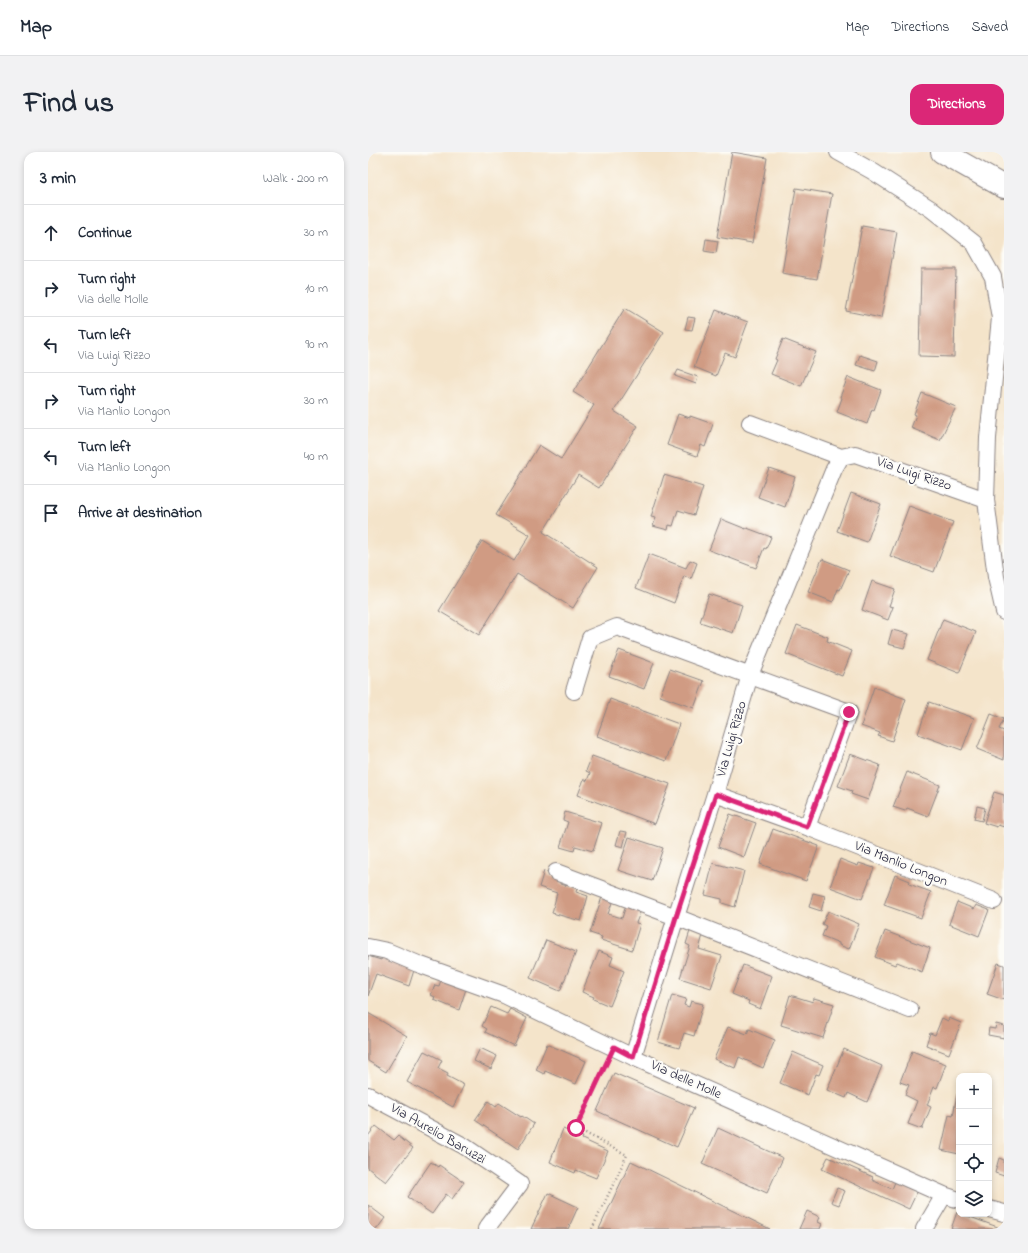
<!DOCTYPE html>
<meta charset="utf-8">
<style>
:root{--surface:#fff;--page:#f2f2f3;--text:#1f2937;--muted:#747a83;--line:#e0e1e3;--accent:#db2777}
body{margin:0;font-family:"Indie Flower",sans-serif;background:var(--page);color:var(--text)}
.controls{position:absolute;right:12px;bottom:12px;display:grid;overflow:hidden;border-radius:8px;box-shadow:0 2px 6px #0003}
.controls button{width:36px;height:36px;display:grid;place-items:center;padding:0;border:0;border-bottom:1px solid var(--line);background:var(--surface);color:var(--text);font:20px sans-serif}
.stop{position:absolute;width:12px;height:12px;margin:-9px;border:3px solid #db2777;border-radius:50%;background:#fff}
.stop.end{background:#db2777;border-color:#fff;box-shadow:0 1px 4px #0008}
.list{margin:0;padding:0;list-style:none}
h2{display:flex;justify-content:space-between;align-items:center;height:52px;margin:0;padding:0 16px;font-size:17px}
h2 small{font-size:13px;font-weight:400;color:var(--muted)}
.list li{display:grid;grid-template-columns:26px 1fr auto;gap:12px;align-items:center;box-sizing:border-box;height:56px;padding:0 16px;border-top:1px solid var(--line)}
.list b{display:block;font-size:15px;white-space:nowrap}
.list p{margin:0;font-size:13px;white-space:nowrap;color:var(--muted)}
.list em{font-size:13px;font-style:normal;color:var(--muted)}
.icon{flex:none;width:22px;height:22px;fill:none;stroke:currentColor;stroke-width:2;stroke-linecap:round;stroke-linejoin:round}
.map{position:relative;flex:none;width:636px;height:1077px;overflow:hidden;border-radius:12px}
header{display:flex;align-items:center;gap:24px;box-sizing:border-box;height:56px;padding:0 20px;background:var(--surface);border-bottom:1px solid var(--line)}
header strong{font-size:19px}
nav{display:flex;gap:22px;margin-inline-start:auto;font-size:14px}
.intro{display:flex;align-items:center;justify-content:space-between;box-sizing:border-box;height:96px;padding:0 24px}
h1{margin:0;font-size:28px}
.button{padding:10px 18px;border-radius:12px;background:var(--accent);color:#fff;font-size:14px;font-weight:700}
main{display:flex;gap:24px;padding:0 24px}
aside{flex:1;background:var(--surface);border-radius:12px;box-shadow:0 2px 6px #0003}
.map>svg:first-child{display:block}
</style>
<header>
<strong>Map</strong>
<nav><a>Map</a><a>Directions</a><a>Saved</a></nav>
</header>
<div class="intro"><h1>Find us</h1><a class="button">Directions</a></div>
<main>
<aside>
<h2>3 min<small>Walk · 200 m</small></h2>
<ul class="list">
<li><svg class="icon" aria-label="ahead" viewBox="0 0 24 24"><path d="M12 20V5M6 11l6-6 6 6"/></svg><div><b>Continue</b></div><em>30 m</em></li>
<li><svg class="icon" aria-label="right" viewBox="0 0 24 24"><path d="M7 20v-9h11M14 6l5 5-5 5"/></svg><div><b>Turn right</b><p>Via delle Molle</p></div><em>10 m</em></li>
<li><svg class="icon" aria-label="left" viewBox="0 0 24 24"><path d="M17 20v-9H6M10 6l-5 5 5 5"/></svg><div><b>Turn left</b><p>Via Luigi Rizzo</p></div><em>90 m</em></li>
<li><svg class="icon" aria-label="right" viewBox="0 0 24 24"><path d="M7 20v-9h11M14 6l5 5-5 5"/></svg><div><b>Turn right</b><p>Via Manlio Longon</p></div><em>30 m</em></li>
<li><svg class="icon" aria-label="left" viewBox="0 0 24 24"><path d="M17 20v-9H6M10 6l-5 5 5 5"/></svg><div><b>Turn left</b><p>Via Manlio Longon</p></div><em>40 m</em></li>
<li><svg class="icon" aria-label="arrive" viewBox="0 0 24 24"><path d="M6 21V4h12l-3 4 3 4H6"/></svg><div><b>Arrive at destination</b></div></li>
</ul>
</aside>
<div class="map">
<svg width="636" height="1077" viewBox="0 0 636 1077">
<rect width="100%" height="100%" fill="#fdfcf7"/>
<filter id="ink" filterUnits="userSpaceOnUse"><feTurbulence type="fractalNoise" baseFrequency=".025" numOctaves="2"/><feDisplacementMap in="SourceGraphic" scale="8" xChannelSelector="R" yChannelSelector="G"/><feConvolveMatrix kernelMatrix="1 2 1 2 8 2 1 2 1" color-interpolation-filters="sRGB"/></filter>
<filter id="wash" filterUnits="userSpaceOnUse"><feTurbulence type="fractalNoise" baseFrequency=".012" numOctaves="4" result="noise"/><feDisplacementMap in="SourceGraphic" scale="16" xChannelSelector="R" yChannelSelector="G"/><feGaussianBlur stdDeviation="0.9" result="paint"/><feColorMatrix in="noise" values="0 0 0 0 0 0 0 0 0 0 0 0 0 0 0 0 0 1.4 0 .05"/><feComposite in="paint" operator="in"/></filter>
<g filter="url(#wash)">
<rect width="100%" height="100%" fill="#f4e4ca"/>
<g id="blocks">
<path fill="#d09b83" d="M 364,0 L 399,6 L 384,91 L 349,85 Z
M 428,36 L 464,42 L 449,127 L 414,121 Z
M 494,74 L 529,80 L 513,166 L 478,159 Z
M 338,87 L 350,89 L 348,101 L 336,99 Z
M 553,117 L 588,117 L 586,205 L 551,204 Z
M 257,156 L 296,180 L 246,259 L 270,274 L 231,336 L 210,323 L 175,380 L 230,415 L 205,456 L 149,422 L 111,483 L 71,459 L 114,389 L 146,409 L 162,383 L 128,363 L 171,293 L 193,307 L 226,253 L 205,240 Z
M 348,158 L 380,170 L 367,205 L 357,201 L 348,224 L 326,215 Z
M 320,165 L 327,166 L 324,178 L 317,177 Z
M 415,187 L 448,200 L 433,234 L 403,222 L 409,208 L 407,207 Z
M 492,203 L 510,209 L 507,219 L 488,213 Z
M 310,218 L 330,225 L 328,232 L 307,224 Z
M 480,225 L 513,238 L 506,258 L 504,257 L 499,272 L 469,260 L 474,246 L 472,245 Z
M 554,241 L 588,255 L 572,288 L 543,276 L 548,263 L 546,262 Z
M 310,262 L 322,266 L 322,264 L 345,272 L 337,295 L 333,293 L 329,304 L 299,293 Z
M 401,316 L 427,325 L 417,355 L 390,345 Z
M 296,323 L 335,335 L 326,363 L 310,358 L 305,374 L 301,373 L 300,378 L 285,374 L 288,366 L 283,365 Z
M 483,341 L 513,352 L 499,390 L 469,379 Z
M 541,354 L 585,370 L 566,420 L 522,404 Z
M 353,367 L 378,377 L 379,376 L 403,385 L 398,397 L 396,396 L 388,416 L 341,398 Z
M 281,402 L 318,416 L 322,408 L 329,411 L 323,427 L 316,424 L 306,451 L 268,436 Z
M 454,407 L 481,418 L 472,438 L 470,437 L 465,450 L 440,440 Z
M 504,429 L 527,437 L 521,454 L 525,455 L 520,468 L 494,458 Z
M 341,442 L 374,453 L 365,481 L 332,470 Z
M 575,467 L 608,480 L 591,521 L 559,508 Z
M 429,473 L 460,485 L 459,489 L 484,499 L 474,524 L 418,502 Z
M 524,478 L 541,482 L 536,496 L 520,492 Z
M 251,498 L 286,511 L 276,537 L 241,524 Z
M 302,517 L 336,529 L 326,556 L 292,544 Z
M 506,535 L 538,547 L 524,589 L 510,584 L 512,581 L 493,574 Z
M 242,547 L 311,572 L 298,609 L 229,584 Z
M 561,550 L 606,566 L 594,598 L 550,582 Z
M 623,562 L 636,567 L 631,577 L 636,579 L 636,608 L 609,597 Z
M 482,602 L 512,613 L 500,648 L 483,642 L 484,639 L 470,634 Z
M 224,604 L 302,632 L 287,672 L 210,643 L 216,627 L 219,629 L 222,621 L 218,619 Z
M 539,620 L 572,633 L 560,664 L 539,656 L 537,659 L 525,655 Z
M 626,640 L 636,643 L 636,675 L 630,673 L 629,675 L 616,671 Z
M 609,654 L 617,656 L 614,669 L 606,667 Z
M 197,660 L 234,671 L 225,699 L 207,694 L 206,699 L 192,695 L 200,670 L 195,668 Z
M 362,662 L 388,671 L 376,705 L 350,695 Z
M 405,677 L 451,694 L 438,729 L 392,712 Z
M 252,679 L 259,680 L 255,695 L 248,693 Z
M 261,685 L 295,696 L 284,729 L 250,718 Z
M 472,707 L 490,714 L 491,711 L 506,716 L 494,747 L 462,735 Z
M 345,711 L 376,719 L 367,755 L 354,751 L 354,747 L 337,743 Z
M 176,719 L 181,721 L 180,723 L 193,727 L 192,732 L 209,736 L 208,740 L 220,744 L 213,769 L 184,761 L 189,741 L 171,735 Z
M 527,723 L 542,729 L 541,732 L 563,740 L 553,766 L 516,753 Z
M 445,741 L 457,744 L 453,759 L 441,755 Z
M 234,745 L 245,748 L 240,762 L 254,766 L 258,753 L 273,758 L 268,771 L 272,772 L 264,798 L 233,788 L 234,785 L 222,781 Z
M 589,750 L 606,757 L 608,753 L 621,758 L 611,784 L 581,772 Z
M 460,759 L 491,772 L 481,797 L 471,793 L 471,791 L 454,784 L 458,774 L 454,772 Z
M 322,779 L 335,783 L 331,797 L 354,804 L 343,836 L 312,826 L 322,794 L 318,792 Z
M 517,779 L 562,796 L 554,820 L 529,810 L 527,813 L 507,805 Z
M 178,788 L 208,800 L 192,839 L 162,826 Z
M 231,799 L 245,805 L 242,813 L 256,819 L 242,854 L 225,847 L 226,845 L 214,840 Z
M 0,804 L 13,808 L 14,806 L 47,815 L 41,834 L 8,822 L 0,844 Z
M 630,811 L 636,813 L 636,848 L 619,842 Z
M 375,813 L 404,824 L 392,857 L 380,852 L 381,849 L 364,842 Z
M 74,825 L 99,834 L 91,858 L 66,848 L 67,845 L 63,843 L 67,833 L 71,834 Z
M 304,843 L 318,847 L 316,853 L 321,855 L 323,849 L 335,852 L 326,884 L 316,881 L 311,896 L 290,890 Z
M 422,843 L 445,850 L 446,846 L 466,852 L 455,886 L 413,873 Z
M 123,855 L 139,862 L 142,857 L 159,866 L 146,894 L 117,880 L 119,877 L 114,874 Z
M 0,861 L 39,884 L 18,920 L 0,909 Z
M 574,866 L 580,869 L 581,866 L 593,871 L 581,902 L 558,893 L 562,881 L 567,883 Z
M 628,872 L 636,874 L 636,886 L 620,883 L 621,876 L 627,877 Z
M 360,875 L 379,882 L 381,877 L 407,888 L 395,916 L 371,905 L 367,916 L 346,907 Z
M 179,892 L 218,909 L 208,932 L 177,919 L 176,922 L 168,918 Z
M 112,896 L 129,904 L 123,917 L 106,909 Z
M 476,897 L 514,914 L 499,950 L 480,941 L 478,946 L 459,938 Z
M 56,899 L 74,908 L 70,916 L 80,921 L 79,924 L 96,933 L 85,955 L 39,930 Z
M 544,899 L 578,912 L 569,936 L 566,935 L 559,953 L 563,955 L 554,977 L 540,972 L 549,949 L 537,943 L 541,933 L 532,930 Z
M 425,900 L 455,913 L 451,923 L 448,922 L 440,943 L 412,931 Z
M 246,921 L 326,956 L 309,995 L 229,959 Z
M 589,942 L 591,943 L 591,1002 L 573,998 L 581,963 L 585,964 Z
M 120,949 L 128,955 L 131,951 L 153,965 L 154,964 L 166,972 L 150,997 L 107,968 Z
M 8,974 L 26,988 L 30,984 L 45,996 L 18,1030 L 0,1016 L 0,984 Z
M 350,976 L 415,1006 L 399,1041 L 334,1012 Z
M 195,977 L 215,985 L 214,987 L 240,999 L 228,1026 L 208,1018 L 207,1021 L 182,1010 Z
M 460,1005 L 505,1025 L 504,1028 L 524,1037 L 527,1030 L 549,1040 L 541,1057 L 454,1017 Z
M 631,1006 L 636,1008 L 636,1024 L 627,1021 Z
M 263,1009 L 402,1077 L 231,1077 Z
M 63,1010 L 70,1015 L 71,1013 L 96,1030 L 84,1047 L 78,1042 L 64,1062 L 39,1045 Z
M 469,1036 L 477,1039 L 471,1053 L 463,1050 Z
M 180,1041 L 210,1055 L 200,1077 L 163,1077 Z
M 0,1053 L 17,1066 L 9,1077 L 0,1077 Z
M 439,1059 L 452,1065 L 450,1070 L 454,1072 L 452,1077 L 431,1077 Z
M 589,1060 L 591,1062 L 594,1062 L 635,1077 L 583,1077 Z"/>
</g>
</g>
<g filter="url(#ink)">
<use href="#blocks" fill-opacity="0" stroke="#8b8382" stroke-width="1"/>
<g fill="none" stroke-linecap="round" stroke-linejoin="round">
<defs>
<path id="street" d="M 470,0 L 504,19 L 563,57 L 606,91 L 625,125 L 632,166 L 620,286 L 618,348 L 628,425 L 636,460
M 382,271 L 473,305
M 206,539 L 222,486 L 249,475 L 481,560 L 439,675
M 347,642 L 439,675 L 626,749
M 188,720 L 308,765 L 542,858
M 0,795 L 19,799 L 50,812 L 136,843 L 265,905 L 576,1043 L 591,1048
M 265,905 L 308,765 L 347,642 L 382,523 L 466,317 L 473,305 L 487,302 L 618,348
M 0,943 L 96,994 L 152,1032 L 118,1077
M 621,1057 L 636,1061
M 556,1077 L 576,1043"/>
<path id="highway" d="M 574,0 L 636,35"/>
</defs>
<use href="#street" stroke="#8b8382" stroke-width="18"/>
<use href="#highway" stroke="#8b8382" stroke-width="24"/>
<path stroke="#8b8382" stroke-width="2.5" stroke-dasharray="1 3" stroke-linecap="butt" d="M 224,1077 L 259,1003 L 208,976 L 238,912"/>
<use href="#street" stroke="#fff" stroke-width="16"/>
<use href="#highway" stroke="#fff" stroke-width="22"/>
</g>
</g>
<g fill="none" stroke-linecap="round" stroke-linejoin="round" filter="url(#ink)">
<path stroke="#db2777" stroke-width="5" d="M 208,976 L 246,895 L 265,905 L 308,765 L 348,642 L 439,675 L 481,560"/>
</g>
<g text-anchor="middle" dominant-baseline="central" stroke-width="4" stroke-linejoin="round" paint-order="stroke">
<g font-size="14" fill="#22223b" stroke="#fdfcf7">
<text transform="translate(546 322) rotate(19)">Via Luigi Rizzo</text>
<text transform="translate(364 587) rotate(-74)">Via Luigi Rizzo</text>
<text transform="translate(533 712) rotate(22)">Via Manlio Longon</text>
<text transform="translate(318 928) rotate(24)">Via delle Molle</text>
<text transform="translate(70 982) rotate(30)">Via Aurelio Baruzzi</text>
</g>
</g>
</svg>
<div class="controls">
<button>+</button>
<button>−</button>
<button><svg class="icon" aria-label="locate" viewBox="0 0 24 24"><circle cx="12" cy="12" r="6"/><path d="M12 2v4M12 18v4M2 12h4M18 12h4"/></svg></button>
<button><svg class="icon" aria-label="layers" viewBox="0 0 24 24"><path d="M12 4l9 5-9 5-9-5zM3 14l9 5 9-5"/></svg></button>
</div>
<div class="stop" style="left:208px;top:976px"></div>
<div class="stop end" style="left:481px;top:560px"></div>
</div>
</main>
